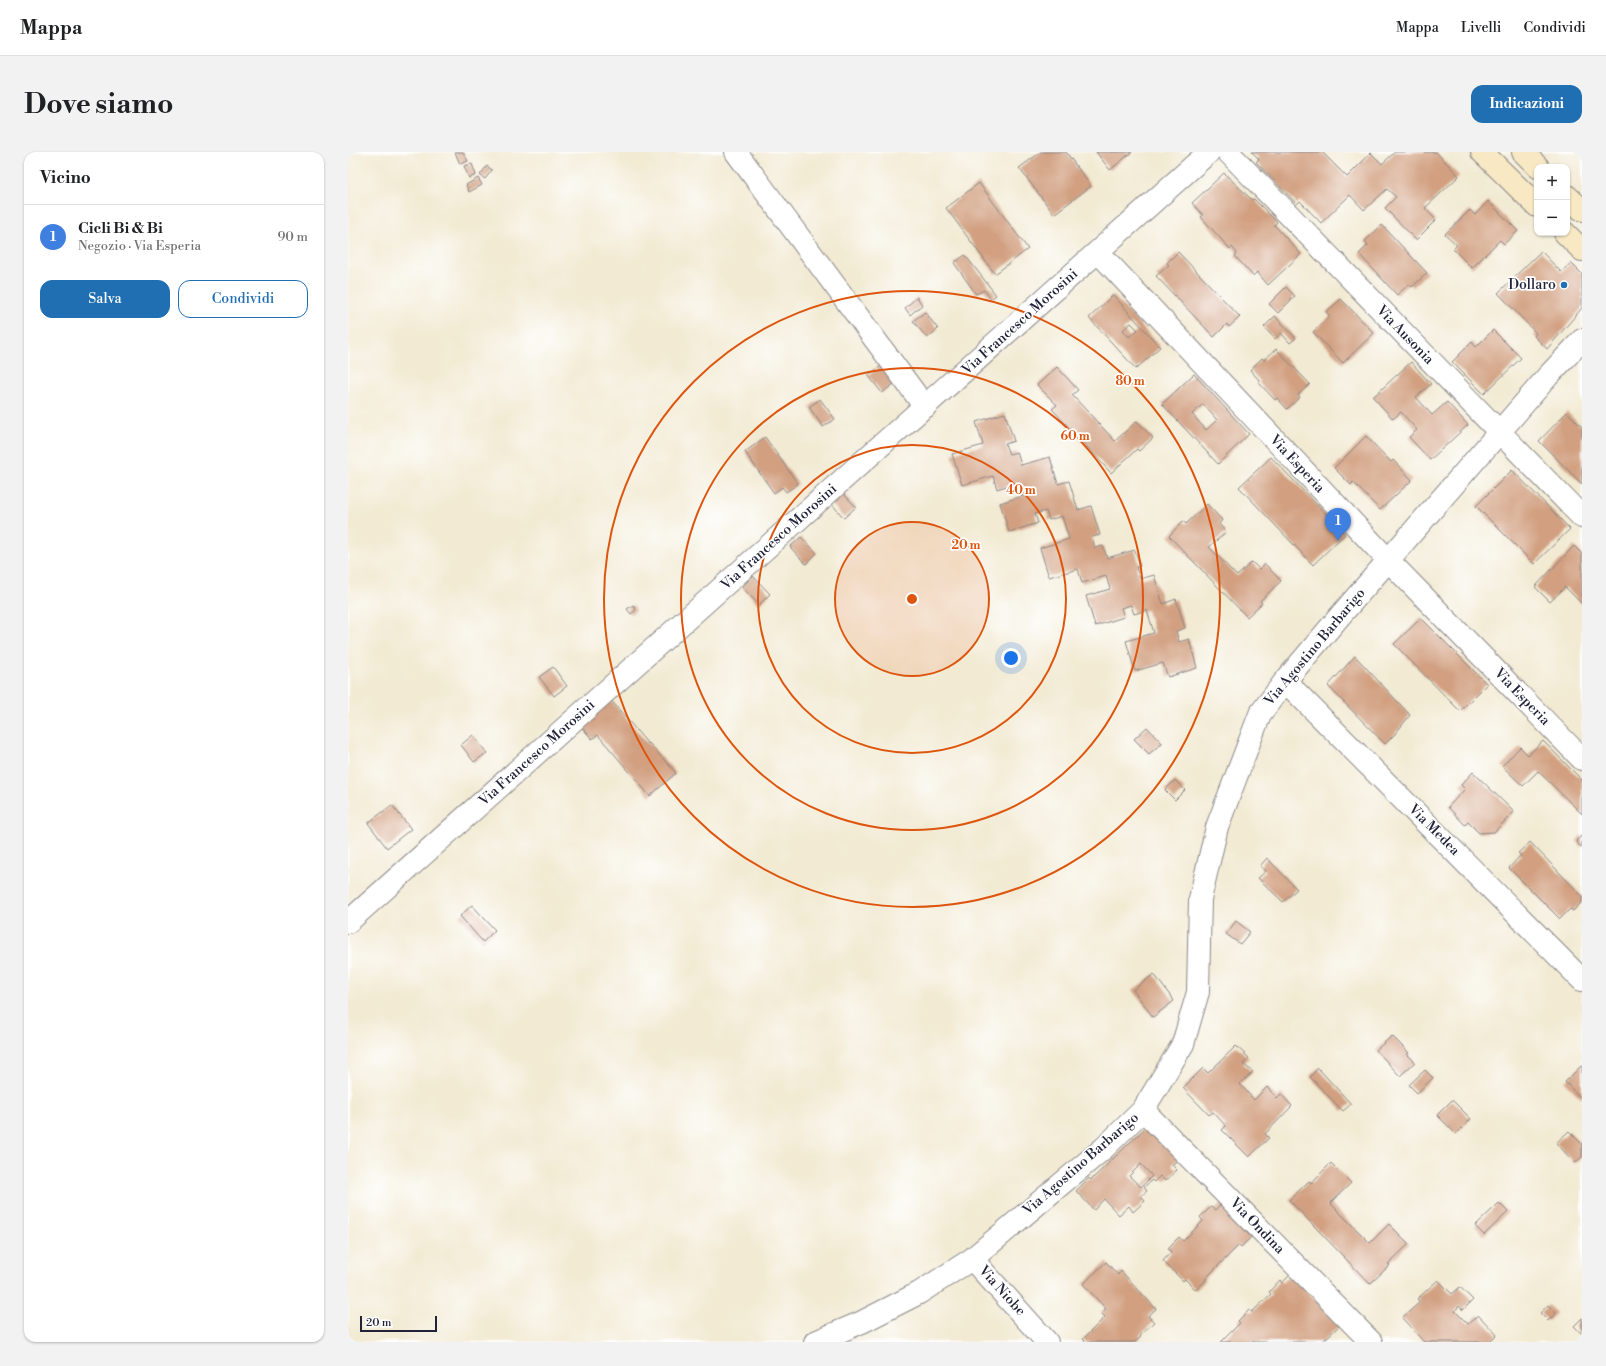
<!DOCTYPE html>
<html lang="it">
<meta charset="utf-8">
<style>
:root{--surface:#fff;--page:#f2f2f2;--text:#202124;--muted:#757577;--line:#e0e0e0;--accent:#1f6fb2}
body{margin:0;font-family:"Libre Bodoni",serif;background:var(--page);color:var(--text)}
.controls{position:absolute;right:12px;top:12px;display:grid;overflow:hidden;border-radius:8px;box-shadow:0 1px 3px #0004}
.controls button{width:36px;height:36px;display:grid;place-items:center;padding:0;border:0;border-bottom:1px solid var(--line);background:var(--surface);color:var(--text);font:20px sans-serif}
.scale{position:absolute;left:12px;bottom:10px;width:77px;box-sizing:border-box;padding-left:4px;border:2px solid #22223b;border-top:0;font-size:11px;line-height:14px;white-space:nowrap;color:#22223b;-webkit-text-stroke:3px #fff;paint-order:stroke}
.you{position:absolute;left:663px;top:506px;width:14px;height:14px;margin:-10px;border:3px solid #fff;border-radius:50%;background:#1a73e8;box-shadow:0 0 0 6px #1a73e833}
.badge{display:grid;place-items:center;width:26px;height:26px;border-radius:50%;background:var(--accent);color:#fff;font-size:13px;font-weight:700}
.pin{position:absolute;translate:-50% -33px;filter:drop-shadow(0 1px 2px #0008)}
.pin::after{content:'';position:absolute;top:21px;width:14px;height:12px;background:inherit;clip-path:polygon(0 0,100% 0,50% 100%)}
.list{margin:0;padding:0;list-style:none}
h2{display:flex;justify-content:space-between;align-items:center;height:52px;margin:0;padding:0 16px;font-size:17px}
h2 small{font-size:13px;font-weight:400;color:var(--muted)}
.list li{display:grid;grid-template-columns:26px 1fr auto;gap:12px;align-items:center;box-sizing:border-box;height:64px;padding:0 16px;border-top:1px solid var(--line)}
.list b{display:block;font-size:15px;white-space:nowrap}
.list p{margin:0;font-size:13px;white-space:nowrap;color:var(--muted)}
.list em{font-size:13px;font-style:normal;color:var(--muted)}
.actions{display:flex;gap:8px;padding:12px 16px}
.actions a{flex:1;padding:9px 0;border:1px solid var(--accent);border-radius:12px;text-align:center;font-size:14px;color:var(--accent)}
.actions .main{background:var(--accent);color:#fff}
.map{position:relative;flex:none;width:1234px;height:1190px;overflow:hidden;border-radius:12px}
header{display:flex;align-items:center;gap:24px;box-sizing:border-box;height:56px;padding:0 20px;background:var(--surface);border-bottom:1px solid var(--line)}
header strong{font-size:19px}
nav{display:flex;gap:22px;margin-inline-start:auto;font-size:14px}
.intro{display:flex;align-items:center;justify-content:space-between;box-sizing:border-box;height:96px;padding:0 24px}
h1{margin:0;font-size:28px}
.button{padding:10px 18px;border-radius:12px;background:var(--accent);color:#fff;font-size:14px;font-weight:700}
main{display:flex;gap:24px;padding:0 24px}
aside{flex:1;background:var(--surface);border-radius:12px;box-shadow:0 1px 3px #0004}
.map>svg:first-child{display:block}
</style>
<header>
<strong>Mappa</strong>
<nav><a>Mappa</a><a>Livelli</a><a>Condividi</a></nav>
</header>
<div class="intro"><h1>Dove siamo</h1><a class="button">Indicazioni</a></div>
<main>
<aside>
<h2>Vicino<small></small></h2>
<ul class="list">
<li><span class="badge" style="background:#3f7fe0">1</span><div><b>Cicli Bi &amp; Bi</b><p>Negozio · Via Esperia</p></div><em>90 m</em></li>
</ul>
<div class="actions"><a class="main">Salva</a><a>Condividi</a></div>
</aside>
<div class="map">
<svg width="1234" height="1190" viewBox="0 0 1234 1190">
<rect width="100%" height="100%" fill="#fff"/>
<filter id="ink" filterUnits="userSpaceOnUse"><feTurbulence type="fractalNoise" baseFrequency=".025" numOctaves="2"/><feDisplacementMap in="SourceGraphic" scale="8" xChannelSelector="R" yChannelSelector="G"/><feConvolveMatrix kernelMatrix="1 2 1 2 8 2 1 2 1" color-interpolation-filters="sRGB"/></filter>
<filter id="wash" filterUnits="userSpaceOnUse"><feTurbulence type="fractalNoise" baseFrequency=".012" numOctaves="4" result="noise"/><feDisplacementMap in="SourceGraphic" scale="16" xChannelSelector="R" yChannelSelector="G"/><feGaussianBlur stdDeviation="0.9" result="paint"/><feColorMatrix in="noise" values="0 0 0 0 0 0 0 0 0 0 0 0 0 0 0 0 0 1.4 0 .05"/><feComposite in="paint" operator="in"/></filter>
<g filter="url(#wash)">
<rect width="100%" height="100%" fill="#f2ead3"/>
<g id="blocks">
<path fill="#d2a081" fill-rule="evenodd" d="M 107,0 L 115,0 L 120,9 L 112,12 Z
M 693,0 L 718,0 L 743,34 L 706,62 L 671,16 Z
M 748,0 L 784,0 L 762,18 Z
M 904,0 L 974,0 L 999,25 L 1023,1 L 1034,12 L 1047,0 L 1088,0 L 1111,24 L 1077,56 L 1088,68 L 1068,88 L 1037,56 L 1048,45 L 1039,37 L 1016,58 L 1002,43 L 973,71 L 952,49 L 949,52 L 908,10 L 911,7 Z
M 124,12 L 128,23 L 121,26 L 116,14 Z
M 139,14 L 144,18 L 137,27 L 132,23 Z
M 876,21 L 904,48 L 906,47 L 929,70 L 926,73 L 953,102 L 920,133 L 909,120 L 905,124 L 887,104 L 889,101 L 884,95 L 882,97 L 853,65 L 855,63 L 844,51 Z
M 130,26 L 134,33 L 121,40 L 118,33 Z
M 631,31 L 680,97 L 647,122 L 598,56 Z
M 1140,49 L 1170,79 L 1156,92 L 1152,88 L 1124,116 L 1105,97 L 1109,93 L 1097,82 L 1122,58 L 1127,63 Z
M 1034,73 L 1079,121 L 1064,135 L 1061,132 L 1049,143 L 1011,102 L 1020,93 L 1017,89 Z
M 1193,99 L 1213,120 L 1223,111 L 1234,122 L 1234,156 L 1199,197 L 1186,184 L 1188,181 L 1150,141 Z
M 830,100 L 892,165 L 881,175 L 879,172 L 866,185 L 808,124 L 821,113 L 819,111 Z
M 617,103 L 648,143 L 643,147 L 636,138 L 628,142 L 606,111 Z
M 938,135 L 947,144 L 930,161 L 921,152 Z
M 765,143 L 812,195 L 788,217 L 741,166 ZM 783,171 L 790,178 L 781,185 L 775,178 Z
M 569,145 L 574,153 L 562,163 L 557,156 Z
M 993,147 L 1026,181 L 995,211 L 965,180 L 982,164 L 978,160 Z
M 577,160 L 590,177 L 579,186 L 565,169 Z
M 927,164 L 948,186 L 942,191 L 933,181 L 927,187 L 916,175 Z
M 1145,178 L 1173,206 L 1136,242 L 1104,210 L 1124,190 L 1128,195 Z
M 928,197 L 962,232 L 950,243 L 952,245 L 939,257 L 929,246 L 927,248 L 911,231 L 912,229 L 902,218 L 914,206 L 916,208 Z
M 1063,210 L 1083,232 L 1068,245 L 1084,263 L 1099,250 L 1120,273 L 1082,308 L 1061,285 L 1069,278 L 1053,260 L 1045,267 L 1025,245 Z
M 533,214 L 547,231 L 534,241 L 520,223 Z
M 709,215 L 730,238 L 724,243 L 767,289 L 789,269 L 805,286 L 791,299 L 789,297 L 763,321 L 704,257 L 709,253 L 689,233 Z
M 846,222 L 901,282 L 870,312 L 814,252 ZM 855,252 L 869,268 L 858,278 L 844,262 Z
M 472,247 L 487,267 L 475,275 L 461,255 Z
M 1219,260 L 1234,275 L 1234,332 L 1191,289 Z
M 657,261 L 666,289 L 657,292 L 661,302 L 669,300 L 673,313 L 702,305 L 710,332 L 721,329 L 730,358 L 743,354 L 752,383 L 744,385 L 747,396 L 755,394 L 759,406 L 787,398 L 792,414 L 788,415 L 792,427 L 806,423 L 815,452 L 828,447 L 837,476 L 828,479 L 831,490 L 841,487 L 849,516 L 820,525 L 815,511 L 787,519 L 778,489 L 806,481 L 799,458 L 786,462 L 783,453 L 773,456 L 776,465 L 747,474 L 738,444 L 762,437 L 758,424 L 734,431 L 730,417 L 701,425 L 692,396 L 721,387 L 714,364 L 701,368 L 698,359 L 687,362 L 690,371 L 661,380 L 652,351 L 675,344 L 671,330 L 649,337 L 645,324 L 614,333 L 604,302 L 635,293 L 628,270 Z
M 1018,284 L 1043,310 L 1045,308 L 1064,328 L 1032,358 L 1005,330 L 1003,333 L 986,316 Z
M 417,285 L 450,332 L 438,340 L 434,335 L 426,341 L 397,300 Z
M 923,305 L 997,382 L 965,413 L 891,335 Z
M 1164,318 L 1222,377 L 1186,412 L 1128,354 Z
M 493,339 L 508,355 L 496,366 L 482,350 Z
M 859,352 L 874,368 L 871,372 L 878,380 L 861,395 L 889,424 L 904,410 L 911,417 L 917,412 L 933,429 L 912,449 L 914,451 L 899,465 L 821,384 L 835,369 L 838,372 Z
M 453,385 L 469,401 L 458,412 L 442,395 Z
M 1226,394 L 1234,402 L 1234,452 L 1217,435 L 1202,450 L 1187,435 Z
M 405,424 L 422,442 L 411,453 L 394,435 Z
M 285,453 L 288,458 L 283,462 L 279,457 Z
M 1073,466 L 1139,532 L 1112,559 L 1046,492 Z
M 1007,504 L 1062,563 L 1047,582 L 1037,592 L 980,534 Z
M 205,515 L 219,534 L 206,544 L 191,525 Z
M 262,547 L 300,592 L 301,591 L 328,621 L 302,644 L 250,583 L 244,587 L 232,573 Z
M 799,575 L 814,591 L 801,602 L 786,587 Z
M 125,583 L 139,601 L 126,610 L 113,593 Z
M 1195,589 L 1234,628 L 1234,662 L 1190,619 L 1175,634 L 1154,614 L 1172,595 L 1180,603 Z
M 1125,620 L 1166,660 L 1146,680 L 1131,681 L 1120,670 L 1117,673 L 1100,655 L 1117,637 L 1113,633 Z
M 827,628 L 837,638 L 827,648 L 817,638 Z
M 44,653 L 63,677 L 39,696 L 20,671 Z
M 1234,683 L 1234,696 L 1228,689 Z
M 1182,690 L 1234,744 L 1234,750 L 1225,759 L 1222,757 L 1212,767 L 1161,716 L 1173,703 L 1170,701 Z
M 919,706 L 949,737 L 935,750 L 910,726 L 918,719 L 912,714 Z
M 124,753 L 147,778 L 135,790 L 112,764 Z
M 888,769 L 902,780 L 892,792 L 878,782 Z
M 806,822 L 826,849 L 805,865 L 785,838 Z
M 1044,884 L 1061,901 L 1059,902 L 1067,910 L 1052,924 L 1028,898 Z
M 888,894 L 901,906 L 895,912 L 905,920 L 892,932 L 906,948 L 919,935 L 929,946 L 933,942 L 944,954 L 917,982 L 921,986 L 901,1005 L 874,978 L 878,974 L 865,960 L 861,963 L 835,936 L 855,916 L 860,921 Z
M 1234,913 L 1234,947 L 1217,930 Z
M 970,916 L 1003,952 L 995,959 L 962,925 Z
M 1077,918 L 1085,926 L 1069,941 L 1061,933 Z
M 1104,948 L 1123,967 L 1108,982 L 1089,963 Z
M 799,974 L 833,1004 L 824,1013 L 829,1018 L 817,1029 L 812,1024 L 806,1030 L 804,1028 L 796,1035 L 799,1039 L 793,1044 L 797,1049 L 785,1060 L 781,1054 L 771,1063 L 756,1047 L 746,1058 L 728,1039 L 741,1026 L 743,1028 ZM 793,1012 L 804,1024 L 793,1035 L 781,1024 Z
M 1221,979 L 1234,992 L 1234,1005 L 1227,1011 L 1208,991 Z
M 983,1011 L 1003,1031 L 982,1051 L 1022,1091 L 1041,1072 L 1061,1092 L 1040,1112 L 1042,1113 L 1022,1132 L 941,1048 L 961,1029 L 963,1031 Z
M 875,1050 L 896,1072 L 893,1074 L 903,1085 L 893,1095 L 891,1093 L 857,1127 L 858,1128 L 848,1138 L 837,1127 L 835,1129 L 815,1109 L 823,1100 L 820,1096 L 831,1085 L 835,1089 L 855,1069 L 852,1065 L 863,1055 L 867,1058 Z
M 1151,1051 L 1160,1060 L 1136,1083 L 1127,1074 Z
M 758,1110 L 770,1123 L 773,1119 L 808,1157 L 800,1164 L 806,1170 L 792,1183 L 793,1185 L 787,1190 L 738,1190 L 735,1187 L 757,1165 L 753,1161 L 758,1157 L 735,1132 Z
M 943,1122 L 992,1173 L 974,1190 L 873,1190 L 892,1171 L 890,1169 L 901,1158 L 904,1160 L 923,1142 L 921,1140 L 932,1128 L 934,1131 Z
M 1090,1128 L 1104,1142 L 1112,1135 L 1125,1148 L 1115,1158 L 1111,1154 L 1107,1159 L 1120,1172 L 1130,1163 L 1149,1183 L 1142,1190 L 1076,1190 L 1054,1166 L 1072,1150 L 1069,1147 Z
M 1200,1153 L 1208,1161 L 1200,1169 L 1192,1161 Z
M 1234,1166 L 1234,1182 L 1226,1174 Z"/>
</g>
</g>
<g filter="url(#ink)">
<use href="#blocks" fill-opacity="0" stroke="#8a8687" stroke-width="1"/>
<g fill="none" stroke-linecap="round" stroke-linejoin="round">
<defs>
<path id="street" d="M 388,0 L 577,255
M 880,0 L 1234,365
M 750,100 L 1040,408 L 1234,607
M 937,529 L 1234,828
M 0,770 L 861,0
M 795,958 L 1023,1190
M 624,1107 L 699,1190
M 467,1190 L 514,1170 L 571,1141 L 624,1107 L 756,996 L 795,958 L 835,892 L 850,840 L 852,747 L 869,675 L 912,562 L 937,529 L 991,465 L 1200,224 L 1234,188"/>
<path id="secondary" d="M 1134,0 L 1189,54
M 1175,0 L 1190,15
M 1219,44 L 1234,58
M 1217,81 L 1234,98"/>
</defs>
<use href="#street" stroke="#8a8687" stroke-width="24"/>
<use href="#secondary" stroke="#8a8687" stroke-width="24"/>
<use href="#street" stroke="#fff" stroke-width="22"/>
<use href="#secondary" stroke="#f8e8c3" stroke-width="22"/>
</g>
</g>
<circle cx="564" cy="447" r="77" fill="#de560e" fill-opacity=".12"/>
<g fill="none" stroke="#de560e" stroke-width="2">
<circle cx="564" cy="447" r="77"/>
<circle cx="564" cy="447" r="154"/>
<circle cx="564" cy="447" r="231"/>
<circle cx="564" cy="447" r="308"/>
</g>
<circle fill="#1f6fb2" stroke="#fff" stroke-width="1.5" cx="1216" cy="133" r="4"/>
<g text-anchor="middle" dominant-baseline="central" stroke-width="3.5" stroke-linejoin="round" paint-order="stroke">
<g font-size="14" fill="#22223b" stroke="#fff" text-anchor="end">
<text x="1208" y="133">Dollaro</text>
</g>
<g font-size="14" fill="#22223b" stroke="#fff">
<text transform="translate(672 170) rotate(-42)">Via Francesco Morosini</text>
<text transform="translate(1057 183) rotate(46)">Via Ausonia</text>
<text transform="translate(949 312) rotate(47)">Via Esperia</text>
<text transform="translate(431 385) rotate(-42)">Via Francesco Morosini</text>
<text transform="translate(967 495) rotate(-50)">Via Agostino Barbarigo</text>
<text transform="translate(1174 545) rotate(46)">Via Esperia</text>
<text transform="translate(189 601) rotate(-42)">Via Francesco Morosini</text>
<text transform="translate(1086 678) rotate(45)">Via Medea</text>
<text transform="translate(733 1012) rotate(-41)">Via Agostino Barbarigo</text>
<text transform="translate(909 1074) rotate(46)">Via Ondina</text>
<text transform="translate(654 1139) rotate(48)">Via Niobe</text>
</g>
</g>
<circle cx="564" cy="447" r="6" fill="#de560e" stroke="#fff" stroke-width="2"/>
<g font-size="12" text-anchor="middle" font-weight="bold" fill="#de560e" stroke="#fff" stroke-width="3.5" stroke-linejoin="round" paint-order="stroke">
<text x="782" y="233">80 m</text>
<text x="727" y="288">60 m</text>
<text x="673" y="342">40 m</text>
<text x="618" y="397">20 m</text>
</g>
</svg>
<div class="controls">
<button>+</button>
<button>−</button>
</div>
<div class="scale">20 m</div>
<div class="you"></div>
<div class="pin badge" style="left:990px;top:389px;background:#3f7fe0">1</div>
</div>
</main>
